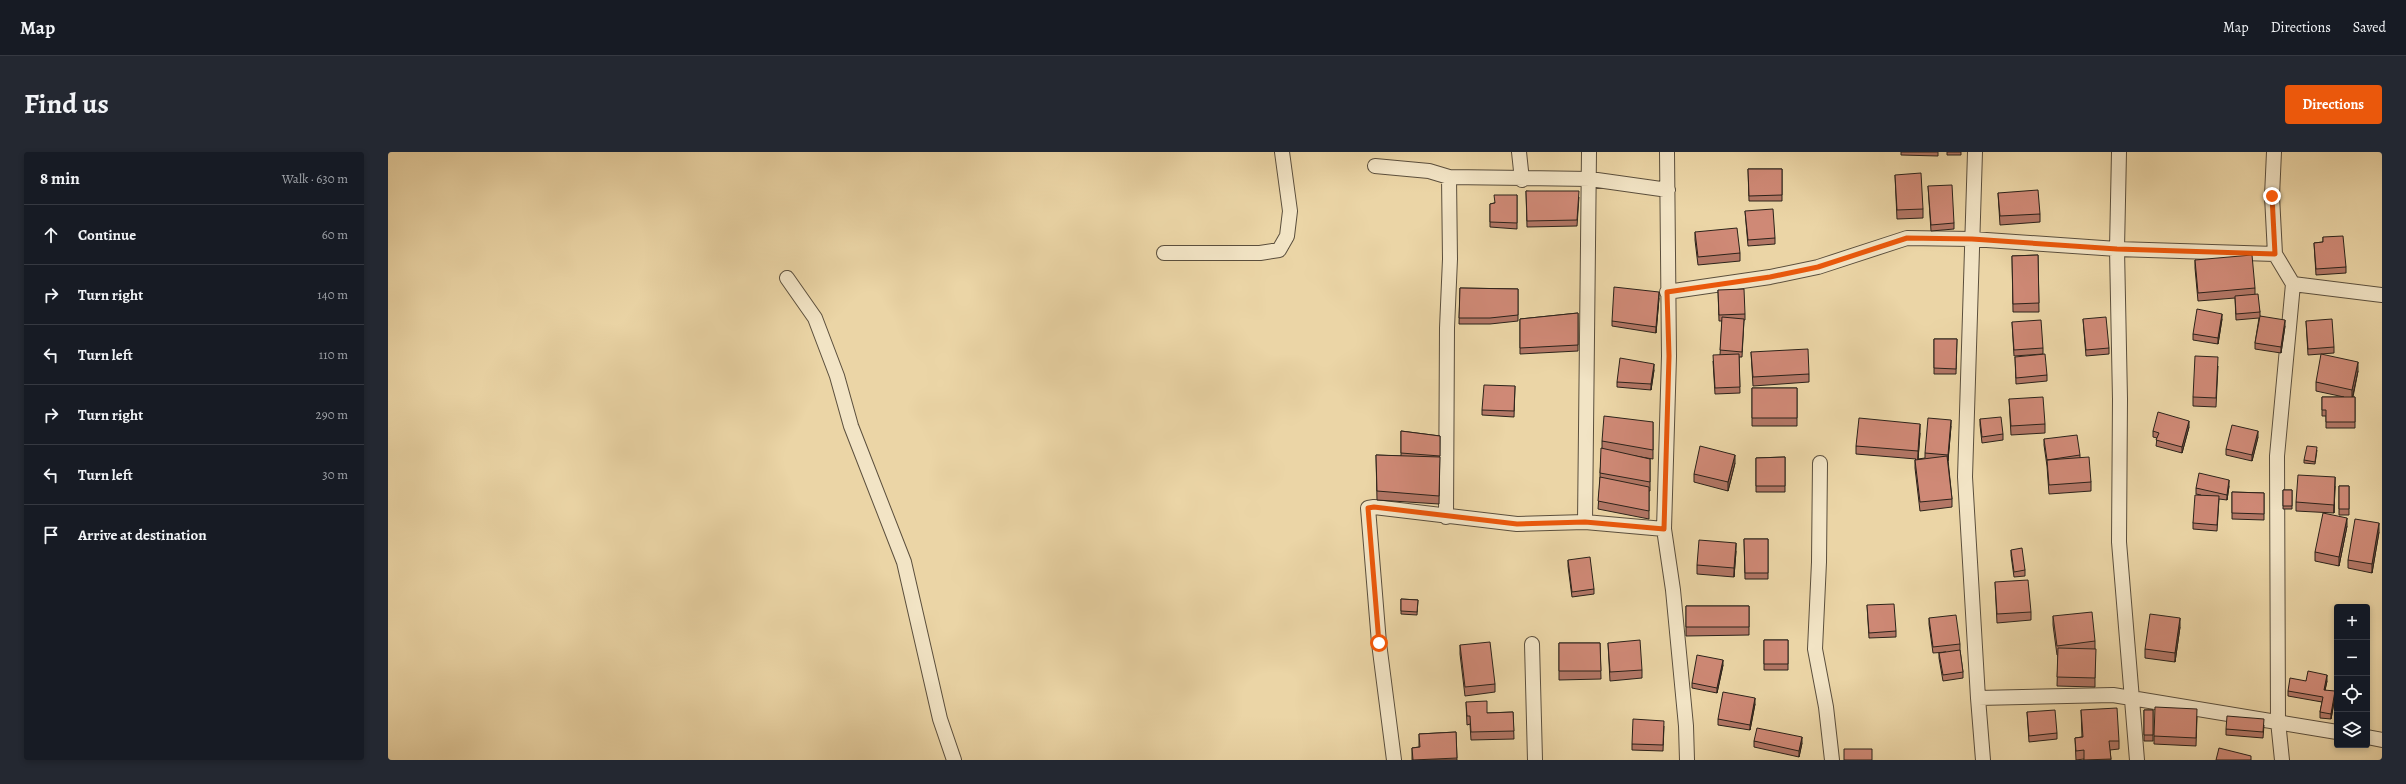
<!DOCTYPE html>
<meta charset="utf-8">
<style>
:root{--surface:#171b24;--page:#242831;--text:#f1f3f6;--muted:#9ea1a6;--line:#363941;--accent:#ea580c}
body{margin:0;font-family:Alegreya,serif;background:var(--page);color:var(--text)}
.controls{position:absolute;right:12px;bottom:12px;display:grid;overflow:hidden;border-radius:4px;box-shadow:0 2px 6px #0003}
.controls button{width:36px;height:36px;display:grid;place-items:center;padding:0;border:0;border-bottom:1px solid var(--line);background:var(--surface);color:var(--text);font:20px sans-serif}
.stop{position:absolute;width:12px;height:12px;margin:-9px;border:3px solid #ea580c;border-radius:50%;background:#fff}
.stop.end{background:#ea580c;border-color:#fff;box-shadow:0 1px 4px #0008}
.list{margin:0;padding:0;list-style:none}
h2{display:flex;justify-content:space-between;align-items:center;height:52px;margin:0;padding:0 16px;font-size:17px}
h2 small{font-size:13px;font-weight:400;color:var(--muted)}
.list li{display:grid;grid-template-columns:26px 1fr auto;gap:12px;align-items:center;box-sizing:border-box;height:60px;padding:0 16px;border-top:1px solid var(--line)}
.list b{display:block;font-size:15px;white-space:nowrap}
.list em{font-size:13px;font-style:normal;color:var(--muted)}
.icon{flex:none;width:22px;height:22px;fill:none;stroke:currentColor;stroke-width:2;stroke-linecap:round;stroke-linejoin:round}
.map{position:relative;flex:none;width:1994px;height:608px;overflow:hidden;border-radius:4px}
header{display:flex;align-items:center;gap:24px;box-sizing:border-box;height:56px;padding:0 20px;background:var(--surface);border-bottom:1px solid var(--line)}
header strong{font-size:19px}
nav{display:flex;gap:22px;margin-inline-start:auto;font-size:14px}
.intro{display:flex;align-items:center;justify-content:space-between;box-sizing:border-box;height:96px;padding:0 24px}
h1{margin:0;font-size:28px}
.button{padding:10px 18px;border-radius:4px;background:var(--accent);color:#fff;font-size:14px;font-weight:700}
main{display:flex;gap:24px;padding:0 24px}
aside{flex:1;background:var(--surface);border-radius:4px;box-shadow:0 2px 6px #0003}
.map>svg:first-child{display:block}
</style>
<header>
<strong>Map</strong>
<nav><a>Map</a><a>Directions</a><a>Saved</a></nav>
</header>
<div class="intro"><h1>Find us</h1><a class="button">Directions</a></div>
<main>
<aside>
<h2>8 min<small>Walk · 630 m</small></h2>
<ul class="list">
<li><svg class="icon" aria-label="ahead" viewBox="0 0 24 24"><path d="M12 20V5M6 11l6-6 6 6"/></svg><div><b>Continue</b></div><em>60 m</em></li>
<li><svg class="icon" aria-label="right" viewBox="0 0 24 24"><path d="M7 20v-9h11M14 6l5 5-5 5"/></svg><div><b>Turn right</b></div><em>140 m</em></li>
<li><svg class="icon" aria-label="left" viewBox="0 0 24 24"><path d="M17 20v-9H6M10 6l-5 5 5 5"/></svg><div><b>Turn left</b></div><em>110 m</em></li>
<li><svg class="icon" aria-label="right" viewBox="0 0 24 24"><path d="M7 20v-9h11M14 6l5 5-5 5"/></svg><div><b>Turn right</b></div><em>290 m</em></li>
<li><svg class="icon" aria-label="left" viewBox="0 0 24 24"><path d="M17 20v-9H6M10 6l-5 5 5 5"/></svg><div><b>Turn left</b></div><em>30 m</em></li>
<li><svg class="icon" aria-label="arrive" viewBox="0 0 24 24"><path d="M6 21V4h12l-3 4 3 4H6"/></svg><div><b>Arrive at destination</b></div></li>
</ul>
</aside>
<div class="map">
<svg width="1994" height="608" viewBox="0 0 1994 608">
<rect width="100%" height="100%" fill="#ebd5a6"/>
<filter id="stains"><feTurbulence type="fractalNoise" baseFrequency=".005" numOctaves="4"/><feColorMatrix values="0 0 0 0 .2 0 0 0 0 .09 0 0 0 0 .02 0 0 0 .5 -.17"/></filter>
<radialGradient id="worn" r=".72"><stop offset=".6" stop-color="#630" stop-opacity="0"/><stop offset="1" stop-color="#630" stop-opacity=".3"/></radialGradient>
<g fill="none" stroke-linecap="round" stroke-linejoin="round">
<defs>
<path id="minor" d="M 1131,0 L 1134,28
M 1279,0 L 1281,204 L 1276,377 L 1285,438 L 1298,574 L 1299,608
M 1587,0 L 1577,325 L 1590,546
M 1731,0 L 1729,97 L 1732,247 L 1731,390 L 1749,608
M 1886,0 L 1884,44 L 1887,102
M 987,14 L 1041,19 L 1061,25
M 776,101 L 872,101 L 891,98 L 899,84 L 902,59 L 894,0
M 399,126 L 427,166 L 449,224 L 463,274 L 516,410 L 552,567 L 566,608
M 1279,140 L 1382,125 L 1430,115 L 1519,86 L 1584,87 L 1729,97 L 1887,102 L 1905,132 L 1994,143
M 1432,311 L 1431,410 L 1427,497 L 1438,555 L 1444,608
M 1058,365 L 1059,176 L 1062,107 L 1061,25 L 1202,27 L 1280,38
M 1197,370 L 1201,0
M 1144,492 L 1147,608
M 1979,585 L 1994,588
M 1006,608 L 991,491 L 980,356 L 986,355 L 1129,372 L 1197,370 L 1276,377
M 1595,608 L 1590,546 L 1725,543 L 1949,580
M 1894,608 L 1890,569 L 1889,304 L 1905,132"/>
</defs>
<use href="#minor" stroke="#5b4f3d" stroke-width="16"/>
<use href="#minor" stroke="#f2e4c5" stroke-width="14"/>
</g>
<path fill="#b27665" stroke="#2b221a" d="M 1513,0 L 1550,0 L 1550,4 L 1513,3 Z
M 1559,0 L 1573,0 L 1573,3 L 1559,3 Z
M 1360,17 L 1394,17 L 1394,49 L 1361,49 Z
M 1507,23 L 1535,57 L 1535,66 L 1509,67 Z
M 1540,34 L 1566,71 L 1566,77 L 1543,79 Z
M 1138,39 L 1191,45 L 1189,74 L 1139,75 Z
M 1610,41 L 1652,62 L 1652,70 L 1612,73 Z
M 1129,43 L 1129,77 L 1102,75 L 1102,52 L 1106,51 Z
M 1357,59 L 1387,86 L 1387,92 L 1360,94 Z
M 1307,80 L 1352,101 L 1352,109 L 1310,113 L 1307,88 Z
M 1935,85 L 1958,115 L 1958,121 L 1928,123 L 1926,91 L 1935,90 Z
M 1650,103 L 1651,160 L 1625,160 L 1624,104 Z
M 1807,108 L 1867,136 L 1867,142 L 1872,160 L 1872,164 L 1897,174 L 1893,201 L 1867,197 L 1867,191 L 1871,166 L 1848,168 L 1847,146 L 1810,149 L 1807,116 Z
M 1072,136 L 1130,137 L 1130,169 L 1102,172 L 1071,172 Z
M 1330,138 L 1357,162 L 1357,168 L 1356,168 L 1354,205 L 1351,205 L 1352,241 L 1327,242 L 1325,209 L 1332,203 L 1334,169 L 1331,169 Z
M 1271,146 L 1268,181 L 1224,174 L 1224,169 Z
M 1190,161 L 1190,199 L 1132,202 L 1132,167 Z
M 1695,167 L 1721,196 L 1721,202 L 1698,204 Z
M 1834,167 L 1830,192 L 1805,188 L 1805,182 Z
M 1918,169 L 1946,195 L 1946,201 L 1920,203 Z
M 1624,170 L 1655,196 L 1655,202 L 1626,204 Z
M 1546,187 L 1569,187 L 1568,222 L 1546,222 Z
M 1363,200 L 1421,222 L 1421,230 L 1365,234 Z
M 1627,205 L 1659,223 L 1659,229 L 1628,232 Z
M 1830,214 L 1828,255 L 1805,254 L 1805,245 Z
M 1266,218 L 1263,238 L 1229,235 L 1229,230 Z
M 1970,219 L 1965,245 L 1967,245 L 1967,276 L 1938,276 L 1938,264 L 1934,264 L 1934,245 L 1956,245 L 1928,239 L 1928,230 Z
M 1127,234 L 1126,265 L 1094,263 L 1094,258 Z
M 1364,236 L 1409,236 L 1409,274 L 1364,274 Z
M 1621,247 L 1657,272 L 1657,281 L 1623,283 Z
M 1592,267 L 1615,282 L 1615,288 L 1594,291 L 1592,273 Z
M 1265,270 L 1265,307 L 1247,304 L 1262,307 L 1262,339 L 1261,339 L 1261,367 L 1210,357 L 1212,329 L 1212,321 L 1214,296 L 1214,289 Z
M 1563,274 L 1560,308 L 1564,347 L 1564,355 L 1532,359 L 1527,316 L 1527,308 L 1528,307 L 1468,302 L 1468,294 L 1532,281 L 1530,307 L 1537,306 L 1537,301 Z
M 1801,275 L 1794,301 L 1768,294 L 1769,286 L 1765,285 L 1765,279 Z
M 1013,279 L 1052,284 L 1051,352 L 989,348 L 988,303 L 1013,304 Z
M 1870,285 L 1864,309 L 1838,303 L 1838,297 Z
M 1656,287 L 1692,303 L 1692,305 L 1703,330 L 1703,339 L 1661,342 L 1659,314 L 1656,293 Z
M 1929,298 L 1927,312 L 1916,311 L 1916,308 Z
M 1397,305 L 1397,340 L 1368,340 L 1368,306 Z
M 1347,311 L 1340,339 L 1306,330 L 1306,322 Z
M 1841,334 L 1839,348 L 1831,347 L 1829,379 L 1805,377 L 1805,371 L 1813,343 L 1808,342 L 1808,336 Z
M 1947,334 L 1946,361 L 1908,359 L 1908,350 Z
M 1951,334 L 1961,334 L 1961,363 L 1951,363 Z
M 1895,338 L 1904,338 L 1904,357 L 1895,357 Z
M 1844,340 L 1876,341 L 1876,368 L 1844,367 Z
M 1959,374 L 1951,414 L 1927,409 L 1927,400 Z
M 1991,380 L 1984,421 L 1960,416 L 1960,408 Z
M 1356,387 L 1380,387 L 1380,427 L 1357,427 Z
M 1623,398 L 1637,418 L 1637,424 L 1626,425 L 1623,403 Z
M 1348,399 L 1346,425 L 1309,422 L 1309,413 Z
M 1180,408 L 1206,437 L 1206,442 L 1184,445 L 1180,414 Z
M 1607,430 L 1643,460 L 1643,468 L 1609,471 Z
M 1013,447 L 1030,448 L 1029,463 L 1013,462 Z
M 1479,453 L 1508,479 L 1508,485 L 1481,486 Z
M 1298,454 L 1361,454 L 1361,483 L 1298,484 Z
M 1665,464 L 1707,489 L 1707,535 L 1669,534 L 1670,503 L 1669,503 L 1665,473 Z
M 1541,466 L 1572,492 L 1572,498 L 1575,520 L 1575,526 L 1555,529 L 1551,506 L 1551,501 L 1558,500 L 1545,501 L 1541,472 Z
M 1792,475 L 1787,510 L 1757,506 L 1757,497 Z
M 1376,488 L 1400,488 L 1400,518 L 1376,518 Z
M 1171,491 L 1212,491 L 1213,527 L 1171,528 Z
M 1220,491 L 1254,518 L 1254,526 L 1222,529 Z
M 1072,493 L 1107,532 L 1107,540 L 1077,544 L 1072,502 Z
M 1335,513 L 1329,541 L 1304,536 L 1304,531 Z
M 1918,529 L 1939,529 L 1937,538 L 1947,545 L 1943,567 L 1932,566 L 1932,560 L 1934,550 L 1900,544 L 1900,539 Z
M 1078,550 L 1099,561 L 1125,560 L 1126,587 L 1083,588 L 1082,572 L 1079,573 Z
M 1367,552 L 1362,578 L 1330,573 L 1330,567 Z
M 1693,558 L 1731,589 L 1731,597 L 1722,598 L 1723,608 L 1696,608 L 1696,607 L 1688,608 L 1687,586 L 1694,585 Z
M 1756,558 L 1765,558 L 1765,589 L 1756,589 Z
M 1639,560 L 1669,581 L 1669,587 L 1641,590 Z
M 1809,565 L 1808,594 L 1766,592 L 1766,584 Z
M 1876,573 L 1875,586 L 1838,583 L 1838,577 Z
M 1276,574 L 1275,599 L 1244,598 L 1244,592 Z
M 1068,580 L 1069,608 L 1024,608 L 1024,596 L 1031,595 L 1031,582 Z
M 1366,589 L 1414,591 L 1411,605 L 1366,595 Z"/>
<path fill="#916053" stroke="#2b221a" d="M 1271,140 L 1271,146 L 1268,181 L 1268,175 Z
M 1834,162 L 1834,167 L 1830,192 L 1830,186 Z
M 1897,168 L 1897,174 L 1893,201 L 1893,195 Z
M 1970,210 L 1970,219 L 1964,247 L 1964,238 Z
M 1266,212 L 1266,218 L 1263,238 L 1263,232 Z
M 1563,268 L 1563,274 L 1560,309 L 1560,303 Z
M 1801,269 L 1801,275 L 1794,301 L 1794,295 Z
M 1532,272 L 1532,281 L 1530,308 L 1530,299 Z
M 1870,279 L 1870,285 L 1864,309 L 1864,303 Z
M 1347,303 L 1347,311 L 1340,339 L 1340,330 Z
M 1947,325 L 1947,334 L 1946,361 L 1946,353 Z
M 1841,328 L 1841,334 L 1839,348 L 1839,343 Z
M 1959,366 L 1959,374 L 1951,414 L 1951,405 Z
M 1991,371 L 1991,380 L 1984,421 L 1984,412 Z
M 1348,391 L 1348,399 L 1346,425 L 1346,416 Z
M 1792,466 L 1792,475 L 1787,510 L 1787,501 Z
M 1335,508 L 1335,513 L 1329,541 L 1329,536 Z
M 1939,523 L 1939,529 L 1936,543 L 1936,538 Z
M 1947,539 L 1947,545 L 1943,567 L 1943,562 Z
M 1367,546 L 1367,552 L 1362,578 L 1362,573 Z
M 1414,585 L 1414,591 L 1411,605 L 1411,599 Z"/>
<path fill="#cf8976" stroke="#2b221a" d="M 1360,17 L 1394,17 L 1394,43 L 1361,44 Z
M 1533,21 L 1535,57 L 1509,58 L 1507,23 Z
M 1564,33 L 1566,71 L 1543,73 L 1540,34 Z
M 1650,38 L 1652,62 L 1612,64 L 1610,41 Z
M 1138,39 L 1191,39 L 1189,68 L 1139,69 Z
M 1106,43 L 1129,43 L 1129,71 L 1102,70 L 1102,52 L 1107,51 Z
M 1385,57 L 1387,86 L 1360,88 L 1357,59 Z
M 1349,76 L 1352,101 L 1310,105 L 1307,80 Z
M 1955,84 L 1958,115 L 1928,117 L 1926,91 L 1935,90 L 1935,85 Z
M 1650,103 L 1651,151 L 1625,152 L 1624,104 Z
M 1864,103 L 1867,136 L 1810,141 L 1807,108 Z
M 1226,135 L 1271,140 L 1268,175 L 1224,169 Z
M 1072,136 L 1130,137 L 1130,163 L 1102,166 L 1071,166 Z
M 1356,137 L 1357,162 L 1331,163 L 1330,138 Z
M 1870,142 L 1872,160 L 1848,162 L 1847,144 Z
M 1809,157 L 1834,162 L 1830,186 L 1805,182 Z
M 1190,161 L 1190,193 L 1132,196 L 1132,167 Z
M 1872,164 L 1897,168 L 1893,195 L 1867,191 Z
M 1334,165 L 1356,167 L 1354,200 L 1332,198 Z
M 1718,165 L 1721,196 L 1698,198 L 1695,167 Z
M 1944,167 L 1946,195 L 1920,197 L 1918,169 Z
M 1653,168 L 1655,196 L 1626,198 L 1624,170 Z
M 1546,187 L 1569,187 L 1568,217 L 1546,216 Z
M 1420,197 L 1421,222 L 1365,225 L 1363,200 Z
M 1351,202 L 1352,235 L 1327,236 L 1325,203 Z
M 1657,202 L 1659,223 L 1628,226 L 1627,205 Z
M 1933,202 L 1970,210 L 1964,238 L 1928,230 Z
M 1807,204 L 1830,205 L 1828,246 L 1805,245 Z
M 1232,206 L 1266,212 L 1263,232 L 1229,230 Z
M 1096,233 L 1127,234 L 1126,259 L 1094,258 Z
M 1364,236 L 1409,236 L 1409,266 L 1364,266 Z
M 1655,245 L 1657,272 L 1623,274 L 1621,247 Z
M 1934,245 L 1967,245 L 1967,270 L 1938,270 L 1938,258 L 1934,258 Z
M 1770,260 L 1801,269 L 1794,295 L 1768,288 L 1771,281 L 1765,279 Z
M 1216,264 L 1265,270 L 1265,298 L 1214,289 Z
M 1613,265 L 1615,282 L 1594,285 L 1592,267 Z
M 1471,266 L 1532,272 L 1530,299 L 1468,294 Z
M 1540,266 L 1563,268 L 1560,303 L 1537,301 Z
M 1844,273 L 1870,279 L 1864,303 L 1838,297 Z
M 1013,279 L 1052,284 L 1052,304 L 1013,301 Z
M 1689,283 L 1692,303 L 1659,308 L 1656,287 Z
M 1312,294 L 1347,303 L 1340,330 L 1306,322 Z
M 1919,294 L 1929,295 L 1927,310 L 1916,308 Z
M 1213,296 L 1262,307 L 1262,330 L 1212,321 Z
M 988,303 L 1052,305 L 1051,344 L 989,339 Z
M 1559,304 L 1564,347 L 1532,350 L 1527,308 Z
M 1397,305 L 1397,334 L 1368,334 L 1368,306 Z
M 1701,305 L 1703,330 L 1661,333 L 1659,308 Z
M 1811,321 L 1841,328 L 1839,343 L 1808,336 Z
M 1910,323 L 1947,325 L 1946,353 L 1908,350 Z
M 1212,325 L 1261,335 L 1261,359 L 1210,349 Z
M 1951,334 L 1961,334 L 1961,357 L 1951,357 Z
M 1895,338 L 1904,338 L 1904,354 L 1895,354 Z
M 1844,340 L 1876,341 L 1876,362 L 1844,361 Z
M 1807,343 L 1831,344 L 1829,373 L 1805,371 Z
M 1935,361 L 1959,366 L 1951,405 L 1927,400 Z
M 1967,367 L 1991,371 L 1984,412 L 1960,408 Z
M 1356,387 L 1380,387 L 1380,421 L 1357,421 Z
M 1311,388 L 1348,391 L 1346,416 L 1309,413 Z
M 1634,396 L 1637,418 L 1626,420 L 1623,398 Z
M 1202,405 L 1206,437 L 1184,440 L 1180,408 Z
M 1640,428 L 1643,460 L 1609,462 L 1607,430 Z
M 1013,447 L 1030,448 L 1029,460 L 1013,459 Z
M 1506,452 L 1508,479 L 1481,481 L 1479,453 Z
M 1298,454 L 1361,454 L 1361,475 L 1298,475 Z
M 1704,460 L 1707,489 L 1669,494 L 1665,464 Z
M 1762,462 L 1792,466 L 1787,501 L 1757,497 Z
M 1568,463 L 1572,492 L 1545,495 L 1541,466 Z
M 1252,488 L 1254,518 L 1222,520 L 1220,491 Z
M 1376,488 L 1400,488 L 1400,512 L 1376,512 Z
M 1102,490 L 1107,532 L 1077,535 L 1072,493 Z
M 1171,491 L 1212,491 L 1213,519 L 1171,519 Z
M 1670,496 L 1708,497 L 1707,526 L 1669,525 Z
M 1572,498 L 1575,520 L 1555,523 L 1551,501 Z
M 1309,503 L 1335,508 L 1329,536 L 1304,531 Z
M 1920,519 L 1939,523 L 1936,538 L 1947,539 L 1943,562 L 1932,560 L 1935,545 L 1900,539 L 1902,526 L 1918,529 Z
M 1335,540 L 1367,546 L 1362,573 L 1330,567 Z
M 1099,549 L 1099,561 L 1125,560 L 1126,579 L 1083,580 L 1082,564 L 1079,564 L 1078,550 Z
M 1767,555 L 1809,557 L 1808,586 L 1766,584 Z
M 1729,556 L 1731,589 L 1721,589 L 1723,607 L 1696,608 L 1696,598 L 1688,599 L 1687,586 L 1695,585 L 1693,558 Z
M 1667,558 L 1669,581 L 1641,584 L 1639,560 Z
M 1756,558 L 1765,558 L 1765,583 L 1756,583 Z
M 1839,564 L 1876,567 L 1875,580 L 1838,577 Z
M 1245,567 L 1276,569 L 1275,593 L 1244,592 Z
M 1369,576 L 1414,585 L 1411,599 L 1366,589 Z
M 1068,580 L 1069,606 L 1025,608 L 1024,596 L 1032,595 L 1031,582 Z
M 1831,596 L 1863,604 L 1863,608 L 1828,608 Z
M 1456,597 L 1484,597 L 1484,608 L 1456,608 Z"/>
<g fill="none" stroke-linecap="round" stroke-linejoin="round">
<path stroke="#ea580c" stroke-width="5" d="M 991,491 L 980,356 L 986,355 L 1129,372 L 1197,370 L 1276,377 L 1281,204 L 1279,140 L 1382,125 L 1430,115 L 1519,86 L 1584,87 L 1729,97 L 1887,102 L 1884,44"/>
</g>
<rect width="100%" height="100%" filter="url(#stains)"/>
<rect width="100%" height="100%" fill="url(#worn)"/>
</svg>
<div class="controls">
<button>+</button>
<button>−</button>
<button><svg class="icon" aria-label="locate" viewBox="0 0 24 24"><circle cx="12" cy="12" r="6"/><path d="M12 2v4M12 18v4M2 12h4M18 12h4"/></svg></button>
<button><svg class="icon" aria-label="layers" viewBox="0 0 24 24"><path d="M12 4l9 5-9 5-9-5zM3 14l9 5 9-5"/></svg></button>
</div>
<div class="stop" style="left:991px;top:491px"></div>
<div class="stop end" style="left:1884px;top:44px"></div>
</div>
</main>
